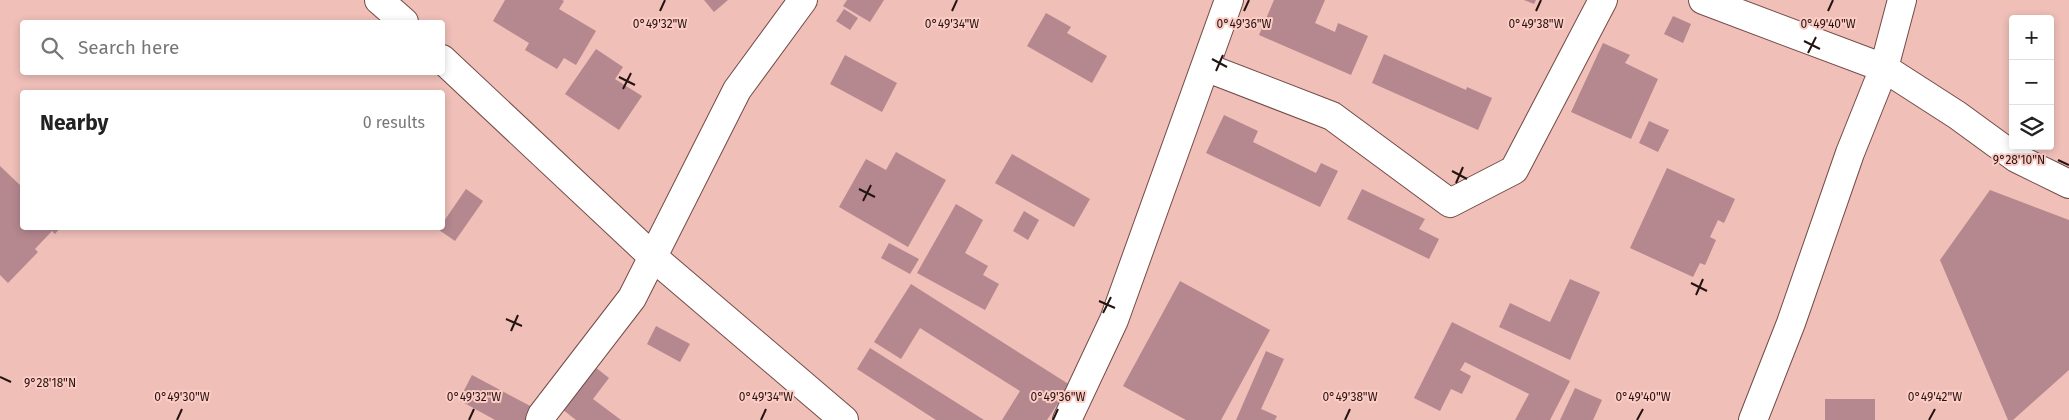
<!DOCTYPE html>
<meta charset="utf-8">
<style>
:root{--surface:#fff;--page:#f2f2f2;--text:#222;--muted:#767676;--line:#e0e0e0}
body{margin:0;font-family:"Fira Sans",sans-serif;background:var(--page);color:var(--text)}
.controls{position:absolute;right:15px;top:15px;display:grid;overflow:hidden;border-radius:5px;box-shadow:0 2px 8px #0003}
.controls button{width:45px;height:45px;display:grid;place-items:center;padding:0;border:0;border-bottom:1px solid var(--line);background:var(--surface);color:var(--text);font:25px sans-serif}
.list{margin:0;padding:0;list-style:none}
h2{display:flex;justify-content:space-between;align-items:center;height:65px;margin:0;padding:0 20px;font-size:21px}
h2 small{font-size:16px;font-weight:400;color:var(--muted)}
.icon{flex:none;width:28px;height:28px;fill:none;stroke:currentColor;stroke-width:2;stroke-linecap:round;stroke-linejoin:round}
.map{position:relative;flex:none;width:2069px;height:420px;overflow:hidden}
.search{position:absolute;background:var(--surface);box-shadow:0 2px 8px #0003;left:20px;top:20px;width:425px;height:55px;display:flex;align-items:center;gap:12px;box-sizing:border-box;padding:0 18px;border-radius:5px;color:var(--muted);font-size:19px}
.panel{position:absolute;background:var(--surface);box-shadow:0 2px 8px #0003;left:20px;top:90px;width:425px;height:140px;border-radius:5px}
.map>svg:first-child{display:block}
</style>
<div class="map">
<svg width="2069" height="420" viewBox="0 0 2069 420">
<rect width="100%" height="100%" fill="#efbfb8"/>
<path fill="#b5878f" d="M 505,0 L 562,0 L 564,1 L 559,9 L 596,31 L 576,65 L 564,58 L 557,69 L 525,50 L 529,43 L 493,21 Z
M 704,0 L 728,0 L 714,12 Z
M 847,0 L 884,0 L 870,22 L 843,6 Z
M 1274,0 L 1325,0 L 1315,23 L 1335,32 L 1338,23 L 1368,36 L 1351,75 L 1259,35 Z
M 1524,0 L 1536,0 L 1534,4 Z
M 844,9 L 858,18 L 850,30 L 836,21 Z
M 1046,13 L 1071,27 L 1067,33 L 1107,56 L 1092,83 L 1027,46 Z
M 1673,16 L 1691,24 L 1683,43 L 1664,34 Z
M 1603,43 L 1630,55 L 1625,63 L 1658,79 L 1631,139 L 1571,112 Z
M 596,49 L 623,67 L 615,79 L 642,96 L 619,130 L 565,94 Z
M 1384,54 L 1466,90 L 1467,87 L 1492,98 L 1478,130 L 1372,83 Z
M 845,55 L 897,83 L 882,112 L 830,84 Z
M 1224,115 L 1258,131 L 1253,142 L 1316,173 L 1321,163 L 1338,171 L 1320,207 L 1206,153 Z
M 1649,121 L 1669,130 L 1658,152 L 1639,143 Z
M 896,152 L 946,180 L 908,247 L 839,207 L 866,159 L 886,170 Z
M 1012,154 L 1090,199 L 1074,227 L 995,183 Z
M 0,166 L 22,187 L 22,228 L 60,228 L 55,234 L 52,231 L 35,249 L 38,252 L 8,283 L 0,275 Z
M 1667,168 L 1735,199 L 1724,223 L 1718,220 L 1710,237 L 1716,240 L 1705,265 L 1700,263 L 1693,277 L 1630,248 Z
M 466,189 L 483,201 L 455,241 L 439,230 L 442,228 L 442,224 Z
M 1362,189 L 1425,219 L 1419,229 L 1439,239 L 1429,259 L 1347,219 Z
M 1990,190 L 2069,220 L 2069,370 L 2013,420 L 2008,420 L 1940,260 Z
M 956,204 L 983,220 L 965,253 L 988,266 L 983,275 L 999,284 L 985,310 L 917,273 Z
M 1024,211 L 1039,220 L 1028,240 L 1013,231 Z
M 889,243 L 919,259 L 910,274 L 881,258 Z
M 1570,279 L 1600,292 L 1570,360 L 1499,327 L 1510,303 L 1550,322 Z
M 1180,281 L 1270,330 L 1221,420 L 1186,420 L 1123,386 Z
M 911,284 L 1070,385 L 1047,420 L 1002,420 L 1020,391 L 920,328 L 901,359 L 874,342 Z
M 1452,322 L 1570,381 L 1550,420 L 1515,420 L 1529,394 L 1465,362 L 1460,370 L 1471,376 L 1462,394 L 1451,389 L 1440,411 L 1414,398 Z
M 656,326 L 690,344 L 680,362 L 647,344 Z
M 870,348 L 984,420 L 936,420 L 857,369 Z
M 1266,351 L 1284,359 L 1261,409 L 1277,416 L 1275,420 L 1236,420 Z
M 590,363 L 609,378 L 593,399 L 621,420 L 576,420 L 557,405 Z
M 472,375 L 536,409 L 531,420 L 495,420 L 459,400 Z
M 1575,388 L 1602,400 L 1593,420 L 1560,420 Z
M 1825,399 L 1875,399 L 1875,420 L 1825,420 Z"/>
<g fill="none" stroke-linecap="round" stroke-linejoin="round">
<defs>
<path id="minor" d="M 379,0 L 404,22
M 1703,0 L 1884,68 L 1957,115 L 2016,158 L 2069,184
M 442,59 L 653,257 L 844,420
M 1205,67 L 1332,116 L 1450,203 L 1514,170 L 1603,0
M 540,420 L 542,415 L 632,298 L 737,90 L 803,0
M 1067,420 L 1114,320 L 1229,0
M 1753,420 L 1791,323 L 1850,153 L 1884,68 L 1902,0"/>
</defs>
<use href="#minor" stroke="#734b46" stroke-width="30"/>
<use href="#minor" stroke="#fff" stroke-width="28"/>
</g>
<path fill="none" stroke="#231311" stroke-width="2" d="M 660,11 L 665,0M 952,11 L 957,0M 1244,11 L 1249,0M 1536,11 L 1541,0M 1828,11 L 1833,0M 1804,41 L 1820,49M 1808,53 L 1816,37M 1212,59 L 1227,67M 1216,71 L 1223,55M 619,77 L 635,85M 623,89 L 631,73M 2058,160 L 2069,165M 1452,171 L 1467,179M 1456,183 L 1463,167M 859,189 L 875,197M 863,201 L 871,185M 1691,283 L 1707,291M 1696,295 L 1703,279M 1099,301 L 1115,308M 1103,313 L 1111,297M 506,319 L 522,326M 511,331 L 518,315M 0,377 L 11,382M 177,420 L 182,409M 469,420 L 474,409M 761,420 L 766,409M 1053,420 L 1058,409M 1345,420 L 1350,409M 1637,420 L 1643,409M 1929,420 L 1935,409"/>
<g font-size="12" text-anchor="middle" fill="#231311" stroke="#fdccc5" stroke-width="4" stroke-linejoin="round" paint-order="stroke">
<text x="660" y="28">0°49'32"W</text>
<text x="952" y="28">0°49'34"W</text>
<text x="1244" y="28">0°49'36"W</text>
<text x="1536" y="28">0°49'38"W</text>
<text x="1828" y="28">0°49'40"W</text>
<text x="2019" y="164">9°28'10"N</text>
<text x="50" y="387">9°28'18"N</text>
<text x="182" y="401">0°49'30"W</text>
<text x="474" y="401">0°49'32"W</text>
<text x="766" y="401">0°49'34"W</text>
<text x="1058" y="401">0°49'36"W</text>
<text x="1350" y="401">0°49'38"W</text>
<text x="1643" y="401">0°49'40"W</text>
<text x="1935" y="401">0°49'42"W</text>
</g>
</svg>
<div class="controls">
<button>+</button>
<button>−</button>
<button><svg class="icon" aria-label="layers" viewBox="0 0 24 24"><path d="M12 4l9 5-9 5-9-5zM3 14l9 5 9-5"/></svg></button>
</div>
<div class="search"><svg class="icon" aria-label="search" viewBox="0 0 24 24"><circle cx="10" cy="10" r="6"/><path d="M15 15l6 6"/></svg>Search here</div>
<section class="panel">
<h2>Nearby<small>0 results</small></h2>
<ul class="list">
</ul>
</section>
</div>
